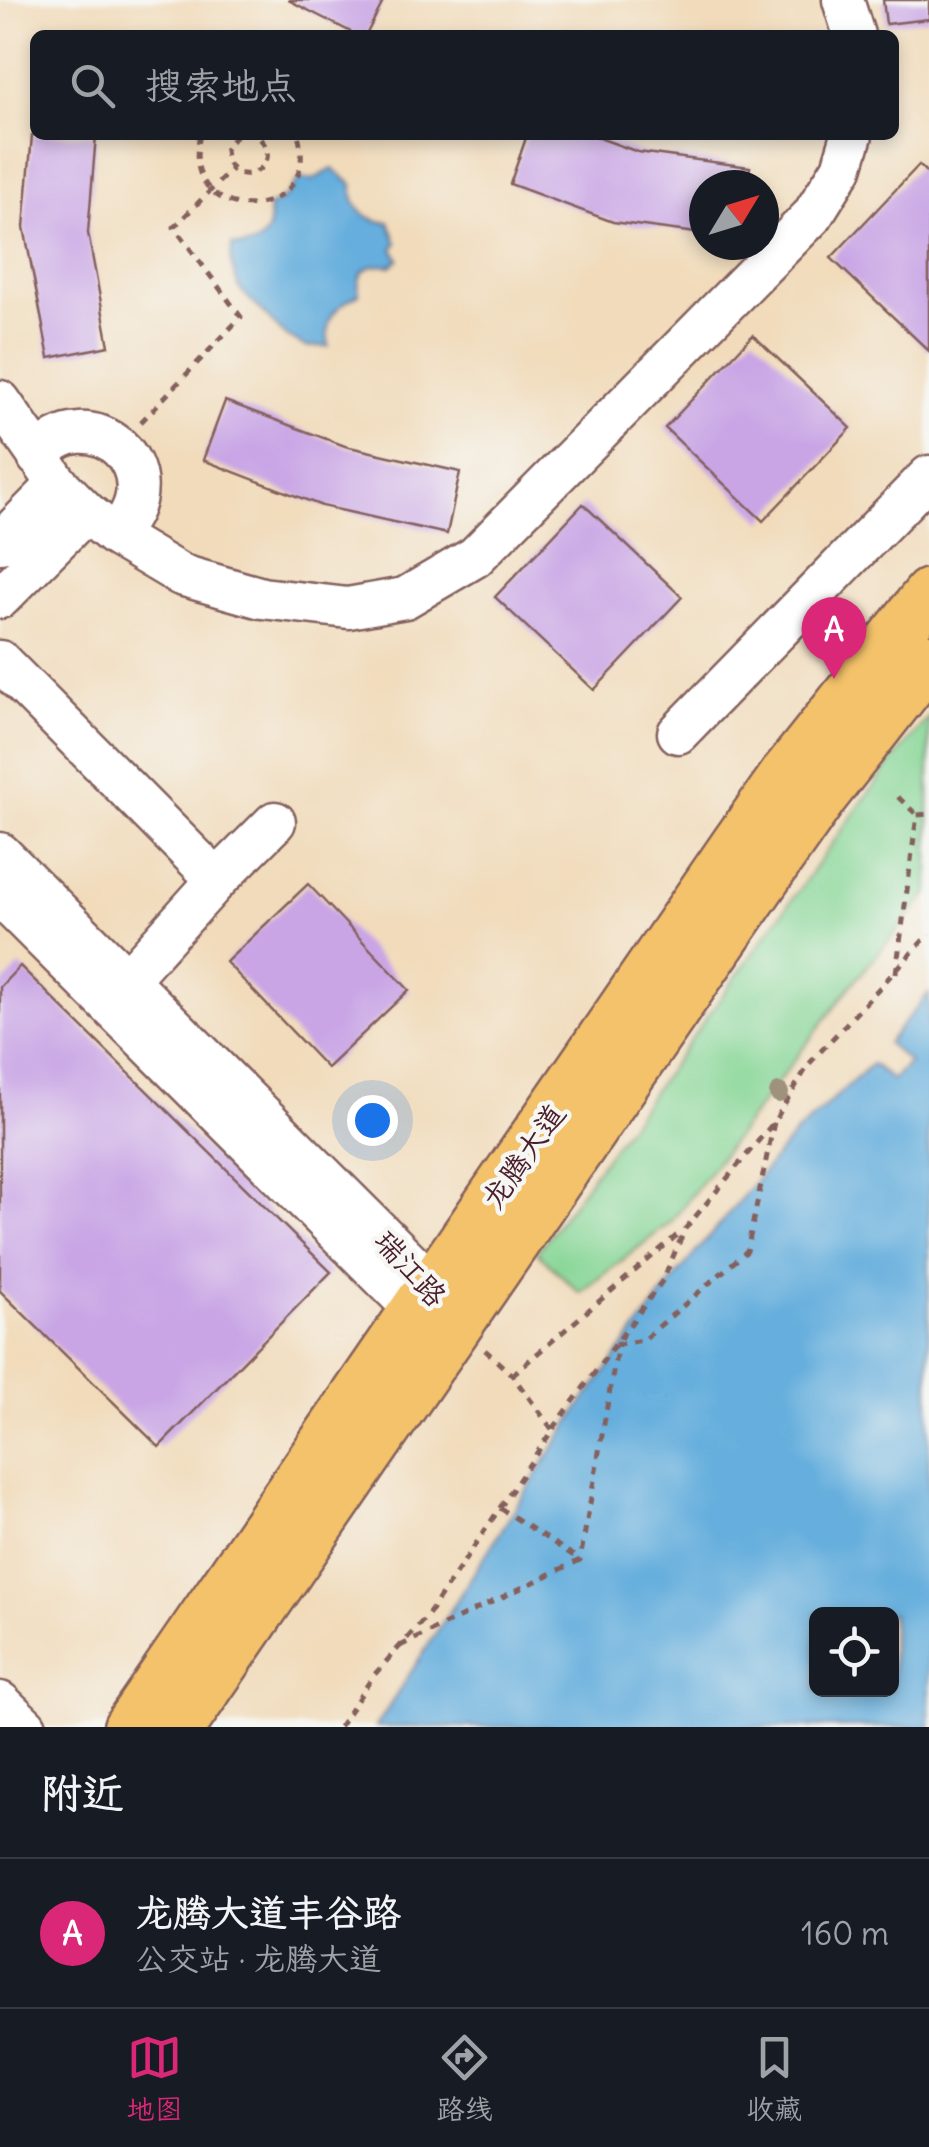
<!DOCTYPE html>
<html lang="zh">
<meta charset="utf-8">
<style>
:root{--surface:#171b24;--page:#20242c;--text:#f1f3f6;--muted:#9ea1a6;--line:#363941;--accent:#db2777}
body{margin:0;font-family:Delius,"LXGW WenKai TC",sans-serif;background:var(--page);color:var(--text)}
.controls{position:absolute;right:30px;bottom:30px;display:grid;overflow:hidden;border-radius:15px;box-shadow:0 5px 15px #0003}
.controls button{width:90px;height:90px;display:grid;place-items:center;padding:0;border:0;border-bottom:2px solid var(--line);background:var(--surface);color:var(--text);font:50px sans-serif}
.compass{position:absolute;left:689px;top:170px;width:90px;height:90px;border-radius:50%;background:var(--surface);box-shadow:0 5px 15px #0003;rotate:52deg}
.you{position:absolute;left:372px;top:1120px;width:35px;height:35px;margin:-25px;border:8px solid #fff;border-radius:50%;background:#1a73e8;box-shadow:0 0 0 15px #1a73e833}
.badge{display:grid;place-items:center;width:65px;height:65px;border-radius:50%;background:var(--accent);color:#fff;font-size:32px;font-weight:700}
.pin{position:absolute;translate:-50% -82px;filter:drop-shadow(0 2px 5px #0008)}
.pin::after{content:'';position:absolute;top:52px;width:35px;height:30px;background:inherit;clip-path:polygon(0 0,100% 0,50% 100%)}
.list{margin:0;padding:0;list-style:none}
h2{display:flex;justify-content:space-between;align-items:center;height:130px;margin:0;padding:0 40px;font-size:42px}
h2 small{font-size:32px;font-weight:400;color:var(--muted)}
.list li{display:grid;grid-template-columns:65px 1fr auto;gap:30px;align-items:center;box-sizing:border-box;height:150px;padding:0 40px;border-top:2px solid var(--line)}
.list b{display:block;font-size:38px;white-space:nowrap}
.list p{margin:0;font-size:32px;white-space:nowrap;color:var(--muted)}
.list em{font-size:32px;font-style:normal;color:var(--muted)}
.icon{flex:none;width:55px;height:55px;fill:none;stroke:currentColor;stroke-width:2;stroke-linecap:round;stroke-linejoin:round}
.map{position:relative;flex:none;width:929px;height:1727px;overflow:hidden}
.search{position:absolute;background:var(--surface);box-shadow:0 5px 15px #0003;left:30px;right:30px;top:30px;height:110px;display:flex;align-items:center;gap:25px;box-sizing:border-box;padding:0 35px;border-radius:15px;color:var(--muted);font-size:38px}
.sheet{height:280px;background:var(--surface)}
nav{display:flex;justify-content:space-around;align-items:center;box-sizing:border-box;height:140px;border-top:2px solid var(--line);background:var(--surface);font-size:28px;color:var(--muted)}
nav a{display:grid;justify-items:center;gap:5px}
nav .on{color:var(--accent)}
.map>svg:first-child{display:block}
</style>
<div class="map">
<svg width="929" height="1727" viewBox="0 0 929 1727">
<rect width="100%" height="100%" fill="#f6f6f2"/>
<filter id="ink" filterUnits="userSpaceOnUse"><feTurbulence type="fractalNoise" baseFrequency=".01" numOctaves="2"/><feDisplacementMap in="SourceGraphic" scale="20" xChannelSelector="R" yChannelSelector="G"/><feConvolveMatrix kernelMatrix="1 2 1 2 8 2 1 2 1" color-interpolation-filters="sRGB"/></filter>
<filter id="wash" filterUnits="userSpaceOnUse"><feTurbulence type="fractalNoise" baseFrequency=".0048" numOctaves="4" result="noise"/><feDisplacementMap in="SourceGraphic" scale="40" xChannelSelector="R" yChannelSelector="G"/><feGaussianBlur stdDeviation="2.25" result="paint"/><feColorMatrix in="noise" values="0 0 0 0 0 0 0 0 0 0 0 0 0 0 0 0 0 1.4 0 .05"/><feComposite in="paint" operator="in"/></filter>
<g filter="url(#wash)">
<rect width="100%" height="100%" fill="#f1dbbb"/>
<path fill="#87d696" stroke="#687a60" stroke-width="2.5" d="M 929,717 L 929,892 L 850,987 L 671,1222 L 580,1293 L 537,1252 L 892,761 Z"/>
<path fill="#65aedd" stroke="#586684" stroke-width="2.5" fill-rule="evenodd" d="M 333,169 L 352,184 C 351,207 366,222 389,222 L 397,243 L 393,249 L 399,259 L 391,266 C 370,263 355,270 359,294 C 335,307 323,318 329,346 L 306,347 L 285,335 L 239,288 L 231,263 L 232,245 C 260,251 274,233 268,207 L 284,198 L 300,178 L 312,180 Z
M 929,993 L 929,1727 L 376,1727 L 581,1405 L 677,1275 L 794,1135 L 872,1064 L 892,1080 L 909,1062 L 887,1043 ZM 816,1614 L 892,1614 L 892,1690 L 816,1690 Z"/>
<g id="blocks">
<path fill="#c9a5e5" d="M 288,0 L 384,0 L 366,35 L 357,35 Z
M 883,0 L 929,0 L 929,19 L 886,24 Z
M 32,135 L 96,135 L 88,233 L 109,346 L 49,358 L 24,227 Z
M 527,135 L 591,135 L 638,152 L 750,167 L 747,185 L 704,185 L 704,234 L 613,222 L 510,184 Z
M 919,165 L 929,175 L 929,351 L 831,258 Z
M 753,335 L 851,428 L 763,521 L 665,428 Z
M 225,401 L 345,446 L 460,472 L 447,534 L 322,506 L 203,460 Z
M 583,504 L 682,597 L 594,690 L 495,597 Z
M 308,884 L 409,990 L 327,1068 L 226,962 Z
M 20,966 L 331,1272 L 159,1447 L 0,1291 L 0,987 Z"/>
</g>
</g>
<g filter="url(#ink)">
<use href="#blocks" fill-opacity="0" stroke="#84615d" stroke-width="2.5"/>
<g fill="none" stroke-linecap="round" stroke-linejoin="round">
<defs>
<path id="minor" d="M 843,0 L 854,35
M 0,401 L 58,484 L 86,512 L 114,535 L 181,575 L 262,598 L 348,608 L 405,598 L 475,557 L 812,216 L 842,168 L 852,135
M 38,457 C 86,393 180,469 114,535
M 0,543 L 58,484
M 0,598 L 86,512
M 0,661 L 217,880
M 678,733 L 929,476
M 0,853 L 433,1285 L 447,1308
M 0,896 L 416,1311 L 444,1320
M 127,980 L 217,880 L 275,822
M 0,1702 L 26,1727"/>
<path id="major" d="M 129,1727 L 736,845 L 789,770 L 929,594
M 180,1727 L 771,869 L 823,795 L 929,660"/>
</defs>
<use href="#minor" stroke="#84615d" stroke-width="45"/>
<use href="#major" stroke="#84615d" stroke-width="55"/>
<path stroke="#84615d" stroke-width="5" stroke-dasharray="8 8" stroke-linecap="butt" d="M 200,135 C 175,230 325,226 298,135
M 236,135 L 225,150 C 229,198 293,165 256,135
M 141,422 L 241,317 L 174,227 L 232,169
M 898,797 L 917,815
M 896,973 L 917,815 L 929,814
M 485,1350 L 512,1375 L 552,1429
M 512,1375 L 682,1231
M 500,1508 L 580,1560
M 339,1727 L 374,1675 L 428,1615 L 553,1429 L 663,1280 L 685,1229 L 774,1122 L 809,1064 L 929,934"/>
<use href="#minor" stroke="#fff" stroke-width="40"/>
<use href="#major" stroke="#f3c26a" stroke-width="50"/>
<path stroke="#84615d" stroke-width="5" stroke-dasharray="8 8" stroke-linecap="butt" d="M 400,1646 L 580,1560 L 618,1344 L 643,1340 L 747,1251 L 774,1122"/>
</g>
<circle fill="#9f927d" cx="779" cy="1093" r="10"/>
</g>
<g text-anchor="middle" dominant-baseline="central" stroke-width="9" stroke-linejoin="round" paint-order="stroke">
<g font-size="30" fill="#4a1f2b" stroke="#f6f6f2">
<text transform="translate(523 1156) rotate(-55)">龙腾大道</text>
<text transform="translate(411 1268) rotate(48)">瑞江路</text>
</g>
</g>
</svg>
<div class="controls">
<button><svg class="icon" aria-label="locate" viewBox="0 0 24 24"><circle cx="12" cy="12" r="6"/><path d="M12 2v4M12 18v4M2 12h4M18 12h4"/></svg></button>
</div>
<svg class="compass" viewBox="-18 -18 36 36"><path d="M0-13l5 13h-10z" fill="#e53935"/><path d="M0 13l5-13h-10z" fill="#9ea1a6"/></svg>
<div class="you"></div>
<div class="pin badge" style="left:834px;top:679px">A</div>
<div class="search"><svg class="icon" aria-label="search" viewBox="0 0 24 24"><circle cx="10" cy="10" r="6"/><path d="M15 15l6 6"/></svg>搜索地点</div>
</div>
<section class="sheet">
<h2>附近<small></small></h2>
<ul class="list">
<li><span class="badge">A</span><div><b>龙腾大道丰谷路</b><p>公交站 · 龙腾大道</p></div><em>160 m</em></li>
</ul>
</section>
<nav>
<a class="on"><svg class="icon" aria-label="map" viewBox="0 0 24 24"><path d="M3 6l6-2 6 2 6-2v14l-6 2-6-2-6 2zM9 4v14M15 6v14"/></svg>地图</a>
<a><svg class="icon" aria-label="directions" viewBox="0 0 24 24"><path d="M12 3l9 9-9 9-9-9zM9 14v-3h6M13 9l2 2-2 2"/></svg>路线</a>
<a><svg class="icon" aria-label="saved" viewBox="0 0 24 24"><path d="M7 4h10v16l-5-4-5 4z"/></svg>收藏</a>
</nav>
